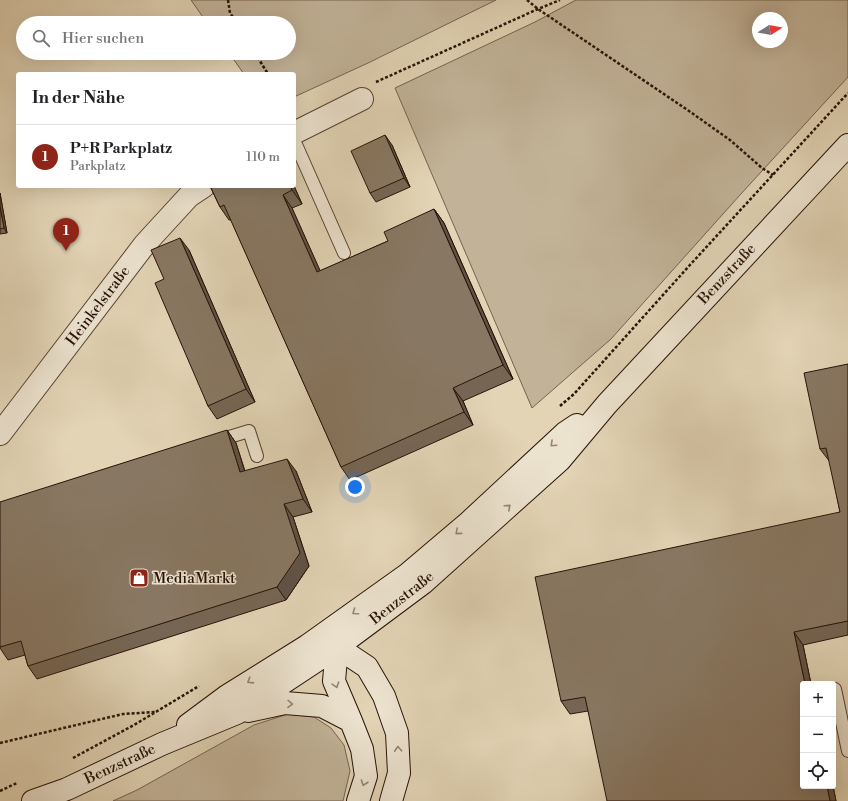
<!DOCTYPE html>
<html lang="de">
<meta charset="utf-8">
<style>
:root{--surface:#fff;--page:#f2f2f2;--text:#202124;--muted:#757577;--line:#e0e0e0;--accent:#8f2418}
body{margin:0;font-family:"Libre Bodoni",serif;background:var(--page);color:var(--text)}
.controls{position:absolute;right:12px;bottom:12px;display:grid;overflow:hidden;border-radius:4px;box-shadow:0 4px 16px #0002}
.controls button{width:36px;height:36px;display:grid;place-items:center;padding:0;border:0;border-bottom:1px solid var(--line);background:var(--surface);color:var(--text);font:20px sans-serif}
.compass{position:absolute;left:752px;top:12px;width:36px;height:36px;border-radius:50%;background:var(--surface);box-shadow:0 4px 16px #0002;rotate:79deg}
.you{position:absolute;left:355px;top:487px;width:14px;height:14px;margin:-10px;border:3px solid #fff;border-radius:50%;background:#1a73e8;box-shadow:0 0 0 6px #1a73e833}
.badge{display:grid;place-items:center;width:26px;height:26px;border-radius:50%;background:var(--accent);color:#fff;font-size:13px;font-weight:700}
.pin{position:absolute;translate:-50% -33px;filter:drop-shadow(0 1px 2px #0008)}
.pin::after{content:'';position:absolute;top:21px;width:14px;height:12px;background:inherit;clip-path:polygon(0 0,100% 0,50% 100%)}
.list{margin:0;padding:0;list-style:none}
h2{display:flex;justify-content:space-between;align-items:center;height:52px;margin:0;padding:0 16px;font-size:17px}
h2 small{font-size:13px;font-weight:400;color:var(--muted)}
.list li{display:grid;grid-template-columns:26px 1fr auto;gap:12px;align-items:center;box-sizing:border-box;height:64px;padding:0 16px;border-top:1px solid var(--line)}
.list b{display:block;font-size:15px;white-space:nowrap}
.list p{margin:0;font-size:13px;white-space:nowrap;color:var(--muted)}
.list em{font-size:13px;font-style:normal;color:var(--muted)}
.icon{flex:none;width:22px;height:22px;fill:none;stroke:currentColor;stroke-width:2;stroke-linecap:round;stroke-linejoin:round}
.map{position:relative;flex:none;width:848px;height:801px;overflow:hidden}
.search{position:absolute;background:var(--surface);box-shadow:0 4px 16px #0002;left:16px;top:16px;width:280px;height:44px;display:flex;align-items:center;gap:10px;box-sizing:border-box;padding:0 14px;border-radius:22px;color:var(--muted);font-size:15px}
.panel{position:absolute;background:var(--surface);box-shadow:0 4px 16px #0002;left:16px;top:72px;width:280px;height:116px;border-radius:4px}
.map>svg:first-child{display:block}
</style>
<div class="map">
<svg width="848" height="801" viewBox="0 0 848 801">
<rect width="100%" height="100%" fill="#e2d4b5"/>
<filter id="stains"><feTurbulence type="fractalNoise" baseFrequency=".005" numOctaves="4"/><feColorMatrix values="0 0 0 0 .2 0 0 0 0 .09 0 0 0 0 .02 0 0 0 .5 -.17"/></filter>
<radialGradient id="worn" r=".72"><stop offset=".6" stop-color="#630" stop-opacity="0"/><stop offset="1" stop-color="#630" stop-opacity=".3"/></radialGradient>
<path fill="#c2b398" stroke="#746250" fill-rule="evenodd" d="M 191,0 L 496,0 L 368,63 L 294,97 L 294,74 L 244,74 L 229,53 L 289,53 L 289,23 L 207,23 Z
M 576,0 L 848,0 L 848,77 L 740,195 L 611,339 L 532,408 L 395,88 L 535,22 ZM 758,18 L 782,18 L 782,42 L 758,42 Z
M 288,714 L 314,717 L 331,728 L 344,745 L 350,771 L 343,801 L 113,801 L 137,790 L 254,725 Z"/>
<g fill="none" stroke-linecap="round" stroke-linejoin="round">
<defs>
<path id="lane" d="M 294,140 L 344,253
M 216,441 L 249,431 L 257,456
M 835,689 L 848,751"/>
<path id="street" d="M 294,133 L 362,99
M 0,434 L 145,244 L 189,196 L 204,186"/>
<path id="secondary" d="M 337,647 L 367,667 L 384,696 L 397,733 L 399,773 L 391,801
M 337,647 L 334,681 L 351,721
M 248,711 L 285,703 L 322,706 L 351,721 L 362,749 L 366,776 L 358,801
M 188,725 L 227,696 L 307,646 L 408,574 L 467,524 L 565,433 L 577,425
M 33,801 L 67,789 L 162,744 L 237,713 L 337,647 L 423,583 L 560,460 L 607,404 L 848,145"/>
</defs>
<use href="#lane" stroke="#564233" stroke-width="14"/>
<use href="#street" stroke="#564233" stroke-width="24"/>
<use href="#secondary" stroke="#271208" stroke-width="24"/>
<path stroke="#271208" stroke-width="2.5" stroke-dasharray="3 2" stroke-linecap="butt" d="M 228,0 L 230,13 L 237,23
M 527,0 L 538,9 L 689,111 L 730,140 L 762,168 L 773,175
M 255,53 L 268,74
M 376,82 L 538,9 L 560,0
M 560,406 L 574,394 L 689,266 L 848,93
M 0,743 L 123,714 L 155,712
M 73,758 L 134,725 L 199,686
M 0,791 L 17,783"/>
<use href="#lane" stroke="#ece3cf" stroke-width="12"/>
<use href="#street" stroke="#ece3cf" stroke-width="22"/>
<use href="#secondary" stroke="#ece3cf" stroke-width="22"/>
</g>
<path fill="#756654" stroke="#271208" d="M 392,145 L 410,187 L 376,202 L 370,193 Z
M 210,186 L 294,186 L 302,204 L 292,208 L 320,271 L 388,241 L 434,209 L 444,223 L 513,379 L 463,401 L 473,425 L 350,480 L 341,467 L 231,220 L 229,220 L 220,207 Z
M 0,193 L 7,233 L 0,234 Z
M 189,250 L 255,402 L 217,419 L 208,406 L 164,279 Z
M 848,364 L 848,635 L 803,645 L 811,684 L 803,684 L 833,786 L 836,801 L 588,711 L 570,714 L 561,701 L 840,512 L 830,462 L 820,449 Z
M 227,430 L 236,443 L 245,471 L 296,471 L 312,512 L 293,517 L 309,566 L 286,600 L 37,679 L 28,666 L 25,655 L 8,660 L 0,648 L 0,647 Z"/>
<path fill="#5f5345" stroke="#271208" d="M 385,135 L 392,145 L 410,187 L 404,178 Z
M 290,186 L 294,186 L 302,204 L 292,190 Z
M 0,193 L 7,233 L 4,228 L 0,207 Z
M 283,195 L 292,208 L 327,286 L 317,272 Z
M 434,209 L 444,223 L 513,379 L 503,365 Z
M 180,238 L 189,250 L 255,402 L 246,389 Z
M 453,388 L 463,401 L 473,425 L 464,412 Z
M 227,430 L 236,443 L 249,485 L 240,472 Z
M 287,459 L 296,471 L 312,512 L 303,499 Z
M 284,504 L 293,517 L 309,566 L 286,600 L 277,587 Z
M 794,632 L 803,645 L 811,684 L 805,684 Z
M 827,786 L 833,786 L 836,801 L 830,801 Z"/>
<path fill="#887762" stroke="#271208" d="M 385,135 L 404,178 L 370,193 L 351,151 Z
M 210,186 L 290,186 L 292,190 L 283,195 L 317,272 L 388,241 L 384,232 L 434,209 L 503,365 L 453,388 L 464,412 L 341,467 L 224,205 L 220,207 Z
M 0,207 L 4,228 L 0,229 Z
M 180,238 L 246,389 L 208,406 L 155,283 L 164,279 L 151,250 Z
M 848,364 L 848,621 L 794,632 L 805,684 L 803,684 L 803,786 L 827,786 L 830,801 L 607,801 L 585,697 L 561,701 L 535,577 L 840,512 L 826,448 L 820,449 L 804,373 Z
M 227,430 L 240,472 L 287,459 L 303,499 L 284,504 L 300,553 L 277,587 L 28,666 L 21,641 L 0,647 L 0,502 Z"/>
<defs><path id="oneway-chevron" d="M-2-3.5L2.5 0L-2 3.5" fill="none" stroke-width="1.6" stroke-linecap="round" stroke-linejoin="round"/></defs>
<g stroke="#938575">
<use href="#oneway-chevron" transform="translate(553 444) rotate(137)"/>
<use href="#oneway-chevron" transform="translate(508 507) rotate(-42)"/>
<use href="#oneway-chevron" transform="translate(458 532) rotate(139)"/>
<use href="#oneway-chevron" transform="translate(355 612) rotate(145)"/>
<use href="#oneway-chevron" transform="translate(250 681) rotate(148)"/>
<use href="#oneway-chevron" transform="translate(336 685) rotate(72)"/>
<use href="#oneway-chevron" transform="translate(290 704) rotate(1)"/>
<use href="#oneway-chevron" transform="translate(398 749) rotate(-93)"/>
<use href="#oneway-chevron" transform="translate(364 783) rotate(109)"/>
</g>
<defs>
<symbol id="shop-square" viewBox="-11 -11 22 22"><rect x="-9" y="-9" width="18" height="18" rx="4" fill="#8f2418" stroke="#ece3cf"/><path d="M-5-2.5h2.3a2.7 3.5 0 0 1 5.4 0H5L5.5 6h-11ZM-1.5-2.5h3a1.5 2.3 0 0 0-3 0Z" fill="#fff"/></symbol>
</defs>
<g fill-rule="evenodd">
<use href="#shop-square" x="128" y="567" width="22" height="22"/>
</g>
<g text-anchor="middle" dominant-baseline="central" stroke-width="3" stroke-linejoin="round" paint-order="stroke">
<g font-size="15" fill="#271208" stroke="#ece3cf">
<text transform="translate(727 274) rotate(-47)">Benzstraße</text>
<text transform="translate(98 306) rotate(-53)">Heinkelstraße</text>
<text transform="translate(402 598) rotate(-38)">Benzstraße</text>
<text transform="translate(120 764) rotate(-25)">Benzstraße</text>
</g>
<g font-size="15" fill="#271208" stroke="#ece3cf" text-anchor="start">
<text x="153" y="578">MediaMarkt</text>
</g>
</g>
<rect width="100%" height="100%" filter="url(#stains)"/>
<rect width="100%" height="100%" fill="url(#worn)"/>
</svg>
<div class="controls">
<button>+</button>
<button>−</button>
<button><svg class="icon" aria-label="locate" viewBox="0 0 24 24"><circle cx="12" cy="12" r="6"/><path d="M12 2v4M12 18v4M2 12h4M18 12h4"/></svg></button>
</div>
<svg class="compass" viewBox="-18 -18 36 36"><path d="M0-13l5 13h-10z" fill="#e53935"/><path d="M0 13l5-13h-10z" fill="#757577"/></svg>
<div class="you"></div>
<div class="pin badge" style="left:66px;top:251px">1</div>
<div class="search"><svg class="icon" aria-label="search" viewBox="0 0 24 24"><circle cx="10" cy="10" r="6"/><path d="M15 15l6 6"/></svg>Hier suchen</div>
<section class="panel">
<h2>In der Nähe<small></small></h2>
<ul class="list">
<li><span class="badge">1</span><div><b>P+R Parkplatz</b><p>Parkplatz</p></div><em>110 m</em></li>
</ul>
</section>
</div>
